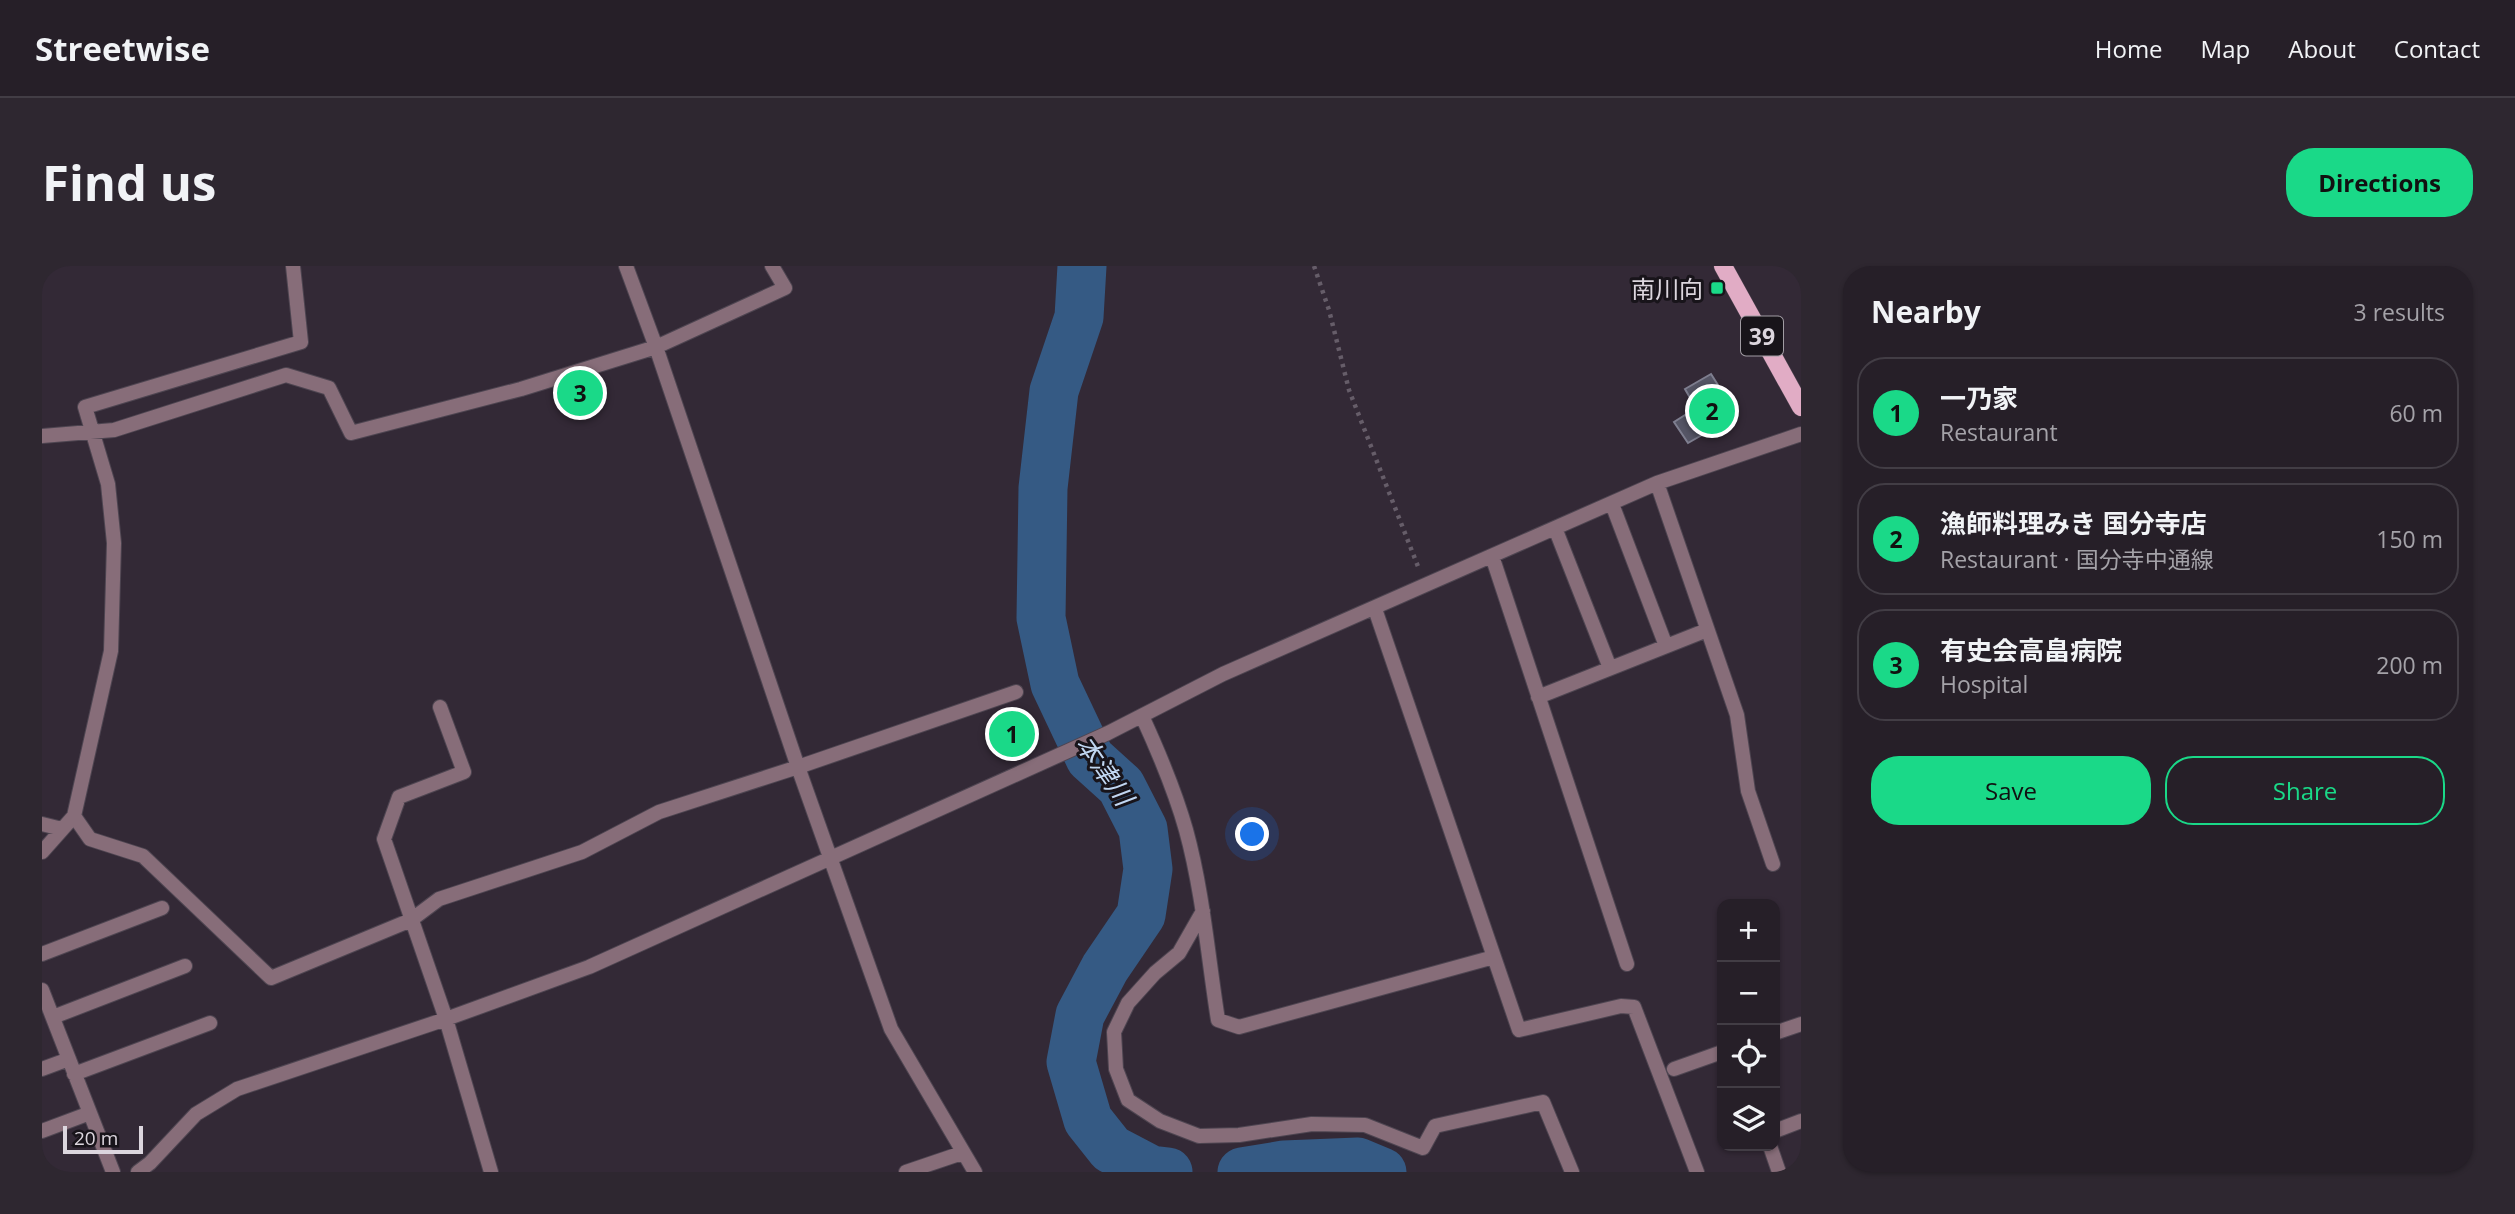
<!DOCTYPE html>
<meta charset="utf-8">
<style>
:root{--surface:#261f28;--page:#2e2730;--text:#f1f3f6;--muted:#a4a2a8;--line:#423d45;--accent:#1ad988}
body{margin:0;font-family:"Open Sans","Noto Sans JP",sans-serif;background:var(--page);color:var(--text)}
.controls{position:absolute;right:21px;bottom:21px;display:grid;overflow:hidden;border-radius:14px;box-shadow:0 2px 5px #0004}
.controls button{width:63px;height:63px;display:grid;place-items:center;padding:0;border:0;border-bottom:2px solid var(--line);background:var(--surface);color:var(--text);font:35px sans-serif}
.scale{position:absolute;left:21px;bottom:18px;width:80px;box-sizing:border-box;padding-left:7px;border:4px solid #dcd6de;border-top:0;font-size:19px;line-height:24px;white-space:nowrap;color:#dcd6de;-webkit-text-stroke:5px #18141a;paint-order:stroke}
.you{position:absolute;left:1211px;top:569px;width:24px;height:24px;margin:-18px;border:5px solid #fff;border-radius:50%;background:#1a73e8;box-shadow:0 0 0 10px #1a73e833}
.badge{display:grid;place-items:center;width:46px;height:46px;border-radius:50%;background:var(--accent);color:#111;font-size:23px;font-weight:700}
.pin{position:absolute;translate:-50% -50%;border:4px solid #fff;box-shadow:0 2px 7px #0006}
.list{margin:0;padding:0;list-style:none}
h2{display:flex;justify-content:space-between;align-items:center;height:91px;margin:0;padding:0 28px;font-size:30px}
h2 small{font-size:23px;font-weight:400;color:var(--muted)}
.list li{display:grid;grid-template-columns:46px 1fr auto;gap:21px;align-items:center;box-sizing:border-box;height:112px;margin:0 14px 14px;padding:0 14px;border:2px solid var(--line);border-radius:28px}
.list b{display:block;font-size:26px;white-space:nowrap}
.list p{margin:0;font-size:23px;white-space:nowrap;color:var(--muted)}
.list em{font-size:23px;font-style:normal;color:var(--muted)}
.actions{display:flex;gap:14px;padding:21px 28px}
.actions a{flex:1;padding:16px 0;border:2px solid var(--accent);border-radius:28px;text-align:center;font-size:24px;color:var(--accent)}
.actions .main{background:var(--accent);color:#111}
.icon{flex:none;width:38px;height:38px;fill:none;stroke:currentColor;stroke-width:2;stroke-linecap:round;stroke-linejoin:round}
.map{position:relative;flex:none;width:1759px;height:906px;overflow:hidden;border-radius:28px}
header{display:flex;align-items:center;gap:42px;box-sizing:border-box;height:98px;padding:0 35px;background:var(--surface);border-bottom:2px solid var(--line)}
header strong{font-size:33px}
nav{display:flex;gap:38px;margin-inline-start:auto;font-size:24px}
.intro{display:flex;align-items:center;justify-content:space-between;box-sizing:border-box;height:168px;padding:0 42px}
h1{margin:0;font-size:49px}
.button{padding:18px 32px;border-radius:28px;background:var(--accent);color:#111;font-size:24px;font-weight:700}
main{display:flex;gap:42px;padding:0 42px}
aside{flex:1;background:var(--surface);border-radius:28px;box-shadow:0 2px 5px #0004}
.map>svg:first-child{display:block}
</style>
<header>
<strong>Streetwise</strong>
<nav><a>Home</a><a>Map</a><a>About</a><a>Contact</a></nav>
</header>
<div class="intro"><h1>Find us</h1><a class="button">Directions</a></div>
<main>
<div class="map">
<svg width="1759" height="906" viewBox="0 0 1759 906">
<rect width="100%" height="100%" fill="#332936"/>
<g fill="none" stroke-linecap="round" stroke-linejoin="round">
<path stroke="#355a84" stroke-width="49" d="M 1040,0 L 1037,51 L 1012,125 L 1001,222 L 999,352 L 1013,418 L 1048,492 L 1079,520 L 1101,563 L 1106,603 L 1099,649 L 1063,702 L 1038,749 L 1029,796 L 1046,854 L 1069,883 L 1109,904 L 1126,906
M 1200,906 L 1242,899 L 1316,896 L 1340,906"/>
</g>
<path fill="#565666" stroke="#7e7e8f" stroke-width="2" d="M 1669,108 L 1695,149 L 1646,177 L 1632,156 L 1654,142 L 1643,123 Z"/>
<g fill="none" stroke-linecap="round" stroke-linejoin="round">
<defs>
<path id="street" d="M 584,0 L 614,81 L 756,501 L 849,763 L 933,906
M 0,170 L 72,164 L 244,109 L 287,122 L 309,167 L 479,123 L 614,81 L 743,22 L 730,0
M 1615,217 L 1695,449 L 1706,525 L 1731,598
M 1570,238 L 1624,380
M 1513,262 L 1568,402
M 1450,290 L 1585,698
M 1333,343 L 1477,764 L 1579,740 L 1592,741 L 1655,906
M 1496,431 L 1665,364
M 398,441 L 422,506 L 357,531 L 342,573 L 404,753 L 449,906
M 1100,450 C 1117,487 1133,525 1144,564 C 1161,626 1166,691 1176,754 L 1197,761 L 1452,691
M 32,550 L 48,573 L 101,590 L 229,712 L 369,654 L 397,633 L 540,586 L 617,546 L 756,501 L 974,426
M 0,558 L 20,563
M 0,586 L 32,550 L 69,385 L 72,277 L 66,218 L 43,141 L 259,76 L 251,0
M 1161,645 L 1137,687 L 1113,707 L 1086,737 L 1072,766 L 1074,803 L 1086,834 L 1118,855 L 1157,870 L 1197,869 L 1270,858 L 1323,859 L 1381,882 L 1393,860 L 1501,836 L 1530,906
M 0,688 L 120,642
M 0,724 L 71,906
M 11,751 L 143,700
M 1733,767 L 1759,758
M 0,803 L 27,793
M 1632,803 L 1680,786
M 32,808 L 168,757
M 0,865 L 48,847
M 1733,865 L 1759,855
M 1728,880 L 1737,906
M 96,906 L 108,897 L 154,848 L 195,823 L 404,753 L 547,701 L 1066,467 L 1181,408 L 1615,217 L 1759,168
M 864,906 L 920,887"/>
<path id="primary" d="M 1681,0 L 1759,141"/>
</defs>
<use href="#street" stroke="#4e4551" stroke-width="16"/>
<use href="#primary" stroke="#4e4551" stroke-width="19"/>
<path stroke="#665d69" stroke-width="4.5" stroke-dasharray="3.5 5" stroke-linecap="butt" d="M 1272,0 L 1287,44 L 1307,124 L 1377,303"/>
<use href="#street" stroke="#876d79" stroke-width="14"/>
<use href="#primary" stroke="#e1acc5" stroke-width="18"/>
</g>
<rect fill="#1ad988" stroke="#18141a" stroke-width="2.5" x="1668" y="15" width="14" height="14" rx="3.5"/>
<g text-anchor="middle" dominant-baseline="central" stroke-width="6" stroke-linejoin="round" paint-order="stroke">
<rect fill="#18141a" stroke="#a19ca3" stroke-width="2" x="1699" y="50.5" width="42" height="39" rx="5"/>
<g font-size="23" font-weight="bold" fill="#dcd6de">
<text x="1720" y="70">39</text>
</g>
<g font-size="24" fill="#dcd6de" stroke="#18141a" text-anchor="end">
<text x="1661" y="22">南川向</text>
</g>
<g font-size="26" font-style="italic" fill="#c1d7f2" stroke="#18141a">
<text transform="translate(1063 504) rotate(55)">本津川</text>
</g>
</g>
</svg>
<div class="controls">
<button>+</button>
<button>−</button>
<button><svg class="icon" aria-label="locate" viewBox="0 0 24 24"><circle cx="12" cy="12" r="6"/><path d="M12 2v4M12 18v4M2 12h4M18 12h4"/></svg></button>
<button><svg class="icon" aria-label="layers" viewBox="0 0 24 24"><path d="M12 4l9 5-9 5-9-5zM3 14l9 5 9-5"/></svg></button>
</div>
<div class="scale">20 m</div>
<div class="you"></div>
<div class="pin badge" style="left:970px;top:468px">1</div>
<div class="pin badge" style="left:1670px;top:145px">2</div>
<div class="pin badge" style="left:538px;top:127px">3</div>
</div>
<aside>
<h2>Nearby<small>3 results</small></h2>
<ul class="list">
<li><span class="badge">1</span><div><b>一乃家</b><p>Restaurant</p></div><em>60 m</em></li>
<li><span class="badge">2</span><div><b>漁師料理みき 国分寺店</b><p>Restaurant · 国分寺中通線</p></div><em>150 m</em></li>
<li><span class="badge">3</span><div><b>有史会高畠病院</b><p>Hospital</p></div><em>200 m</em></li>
</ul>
<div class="actions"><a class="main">Save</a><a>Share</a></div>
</aside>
</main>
